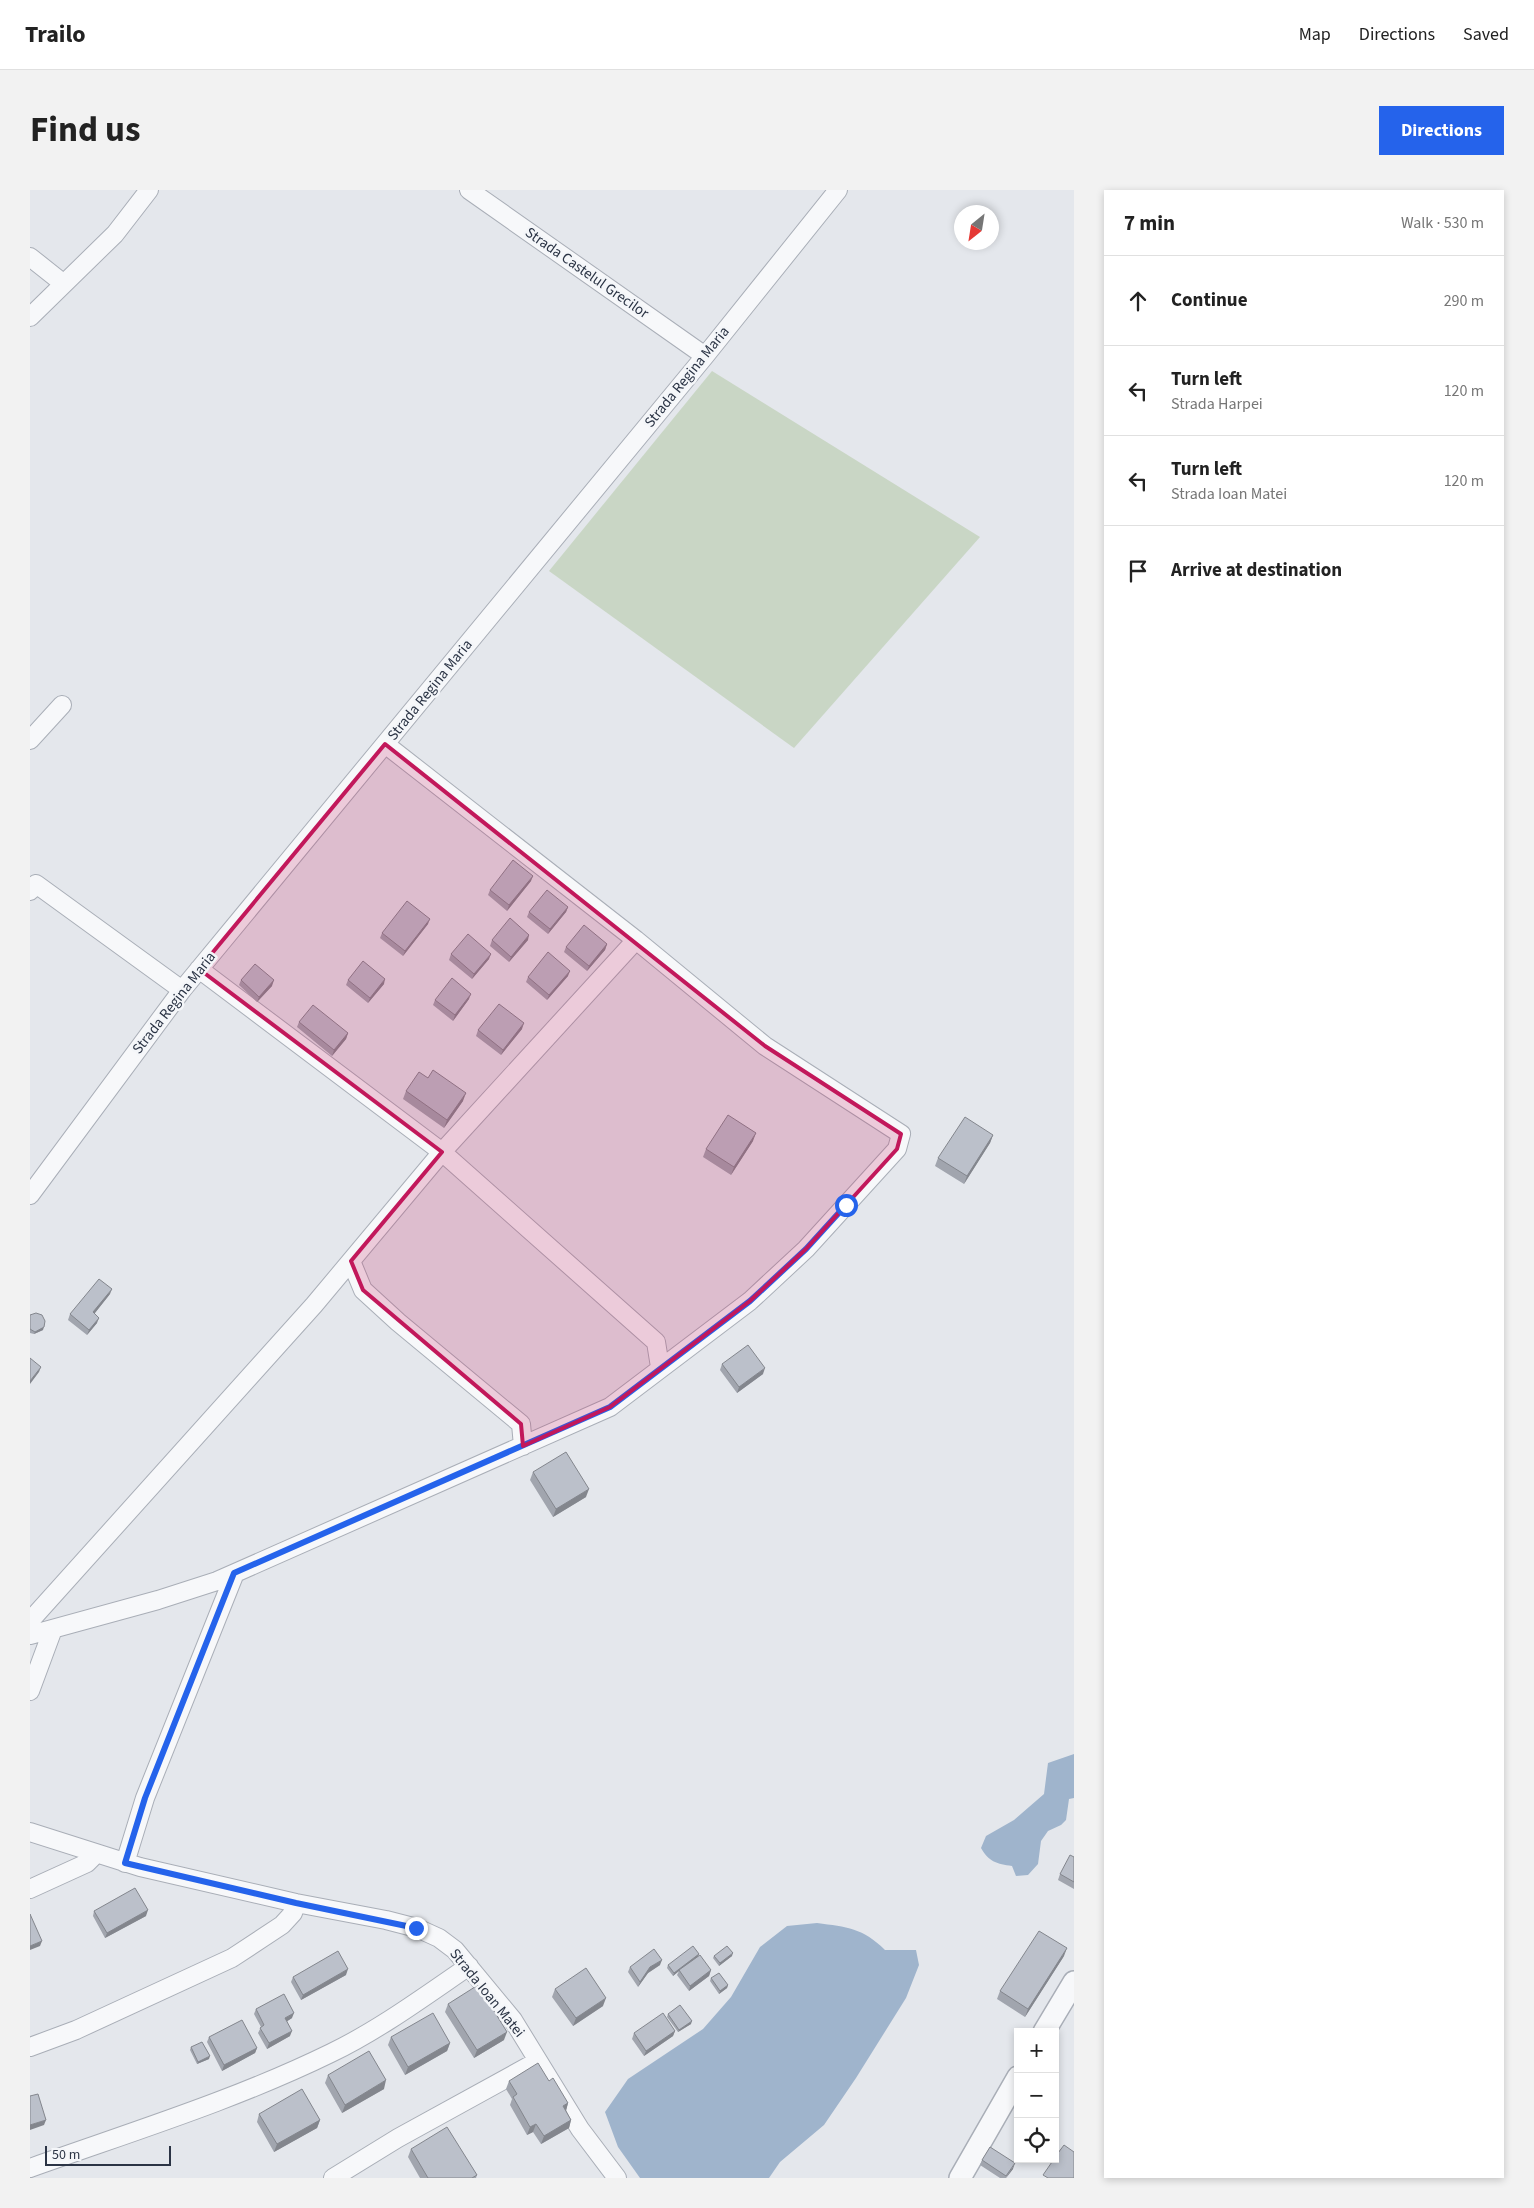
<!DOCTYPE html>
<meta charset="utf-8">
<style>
:root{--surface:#fff;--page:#f2f2f2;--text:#222;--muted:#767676;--line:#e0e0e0;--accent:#2563eb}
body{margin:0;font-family:"Source Sans 3",sans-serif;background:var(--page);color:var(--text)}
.controls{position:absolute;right:15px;bottom:15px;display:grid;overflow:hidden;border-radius:0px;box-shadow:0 2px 8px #0003}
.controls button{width:45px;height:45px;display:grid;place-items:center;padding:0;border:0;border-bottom:1px solid var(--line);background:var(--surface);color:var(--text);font:25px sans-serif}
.compass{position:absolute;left:924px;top:15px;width:45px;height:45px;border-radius:50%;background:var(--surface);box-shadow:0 2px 8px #0003;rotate:210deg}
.scale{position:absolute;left:15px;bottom:12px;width:126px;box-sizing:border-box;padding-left:5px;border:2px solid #2b3445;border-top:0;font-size:14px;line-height:18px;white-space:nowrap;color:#2b3445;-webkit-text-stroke:4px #f4f6f9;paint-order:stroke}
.stop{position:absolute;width:15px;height:15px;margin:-11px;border:4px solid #2563eb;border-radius:50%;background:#fff}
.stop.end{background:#2563eb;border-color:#fff;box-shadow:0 1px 5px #0008}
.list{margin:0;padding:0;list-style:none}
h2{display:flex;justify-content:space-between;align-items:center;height:65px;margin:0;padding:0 20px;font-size:21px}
h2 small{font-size:16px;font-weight:400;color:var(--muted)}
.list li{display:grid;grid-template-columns:32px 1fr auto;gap:15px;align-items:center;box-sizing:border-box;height:90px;padding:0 20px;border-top:1px solid var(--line)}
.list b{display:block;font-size:19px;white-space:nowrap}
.list p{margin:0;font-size:16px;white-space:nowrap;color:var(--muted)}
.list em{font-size:16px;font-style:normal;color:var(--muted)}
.icon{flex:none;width:28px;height:28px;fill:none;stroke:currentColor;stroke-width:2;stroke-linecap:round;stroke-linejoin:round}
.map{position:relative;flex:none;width:1044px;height:1988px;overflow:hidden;border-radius:0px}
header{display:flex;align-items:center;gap:30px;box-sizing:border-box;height:70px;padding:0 25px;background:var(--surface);border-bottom:1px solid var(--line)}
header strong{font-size:24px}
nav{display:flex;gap:28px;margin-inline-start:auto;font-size:18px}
.intro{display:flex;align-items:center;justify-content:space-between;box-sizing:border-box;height:120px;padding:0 30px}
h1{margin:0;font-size:35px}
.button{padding:12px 22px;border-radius:0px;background:var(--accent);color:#fff;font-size:18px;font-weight:700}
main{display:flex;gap:30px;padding:0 30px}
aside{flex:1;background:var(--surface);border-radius:0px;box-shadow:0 2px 8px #0003}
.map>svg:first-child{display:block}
</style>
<header>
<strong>Trailo</strong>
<nav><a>Map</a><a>Directions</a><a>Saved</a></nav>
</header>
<div class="intro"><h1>Find us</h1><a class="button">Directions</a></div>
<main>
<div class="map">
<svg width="1044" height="1988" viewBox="0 0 1044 1988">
<rect width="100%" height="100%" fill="#e4e7ec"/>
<path fill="#c9d6c5" d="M 682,181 L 950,347 L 764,558 L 519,381 Z"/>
<path fill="#9fb4cc" d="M 1044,1564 L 1044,1608 L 1039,1609 L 1036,1630 L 1031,1635 L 1018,1641 L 1011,1651 L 1008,1674 L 998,1685 L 986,1686 L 982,1676 C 967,1674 959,1672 951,1658 L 956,1646 L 984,1630 L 1014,1604 L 1018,1573 Z
M 787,1733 C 817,1737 833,1738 855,1760 L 886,1760 L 889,1775 L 876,1808 L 826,1888 L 794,1935 L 750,1972 L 739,1988 L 610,1988 L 588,1957 L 575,1922 L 598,1889 L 673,1839 L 701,1807 L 730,1757 L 757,1736 Z"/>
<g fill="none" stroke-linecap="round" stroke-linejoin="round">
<defs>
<path id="minor" d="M 439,0 L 675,166
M 0,67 L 34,94
M 0,127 L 85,44 L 119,0
M 0,550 L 32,515
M 0,701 L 6,694 L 152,800
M 169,779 L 412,962 L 626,1152 L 630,1177
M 0,1005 L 152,800 L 675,166 L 808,0
M 321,1071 L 333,1100 L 368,1132 L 491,1234 L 493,1256
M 0,1431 L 284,1115 L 412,962 L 606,750
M 0,1445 L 128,1410 L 187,1391 L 580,1217 L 720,1111 L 776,1059 L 867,959 L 871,944 L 735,856 L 606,750 L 355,554
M 0,1501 L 23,1439
M 0,1642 L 110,1677 L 266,1713 L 356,1730 L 387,1738 L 409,1748 L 425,1760 L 483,1830 L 550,1939 L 587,1988
M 95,1673 L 115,1608 L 205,1383
M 0,1699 L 57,1673 L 66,1664
M 0,1857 L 46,1840 L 202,1768 L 252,1735 L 263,1723 L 266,1713
M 0,1978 C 101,1942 205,1910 301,1863 C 349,1840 395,1806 439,1776
M 303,1988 L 368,1948 L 508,1871"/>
<path id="tertiary" d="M 1014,1842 L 1044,1792
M 930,1988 L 988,1887"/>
</defs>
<use href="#minor" stroke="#a9aeb7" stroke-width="20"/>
<use href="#tertiary" stroke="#a9aeb7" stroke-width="24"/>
<use href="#minor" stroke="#f7f8fa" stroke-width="18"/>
<use href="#tertiary" stroke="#f7f8fa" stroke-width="21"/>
</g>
<path fill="#a1a5ae" d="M 501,691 L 477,721 L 458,705 L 460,700 Z
M 538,717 L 536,722 L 518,744 L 497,727 L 499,722 Z
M 398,734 L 373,766 L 350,748 L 352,743 Z
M 462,750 L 498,750 L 479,772 L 460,756 Z
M 577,754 L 575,760 L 557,781 L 534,762 L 536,757 Z
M 421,764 L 459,769 L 442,789 L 419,770 Z
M 538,786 L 517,810 L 496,792 L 498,787 Z
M 211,790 L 242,796 L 227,812 L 209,795 Z
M 318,790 L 354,794 L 338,813 L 316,795 Z
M 439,809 L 423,831 L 403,815 L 405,810 Z
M 269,832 L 318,843 L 316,849 L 302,866 L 267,837 Z
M 492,839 L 471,865 L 446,846 L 448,840 Z
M 398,888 L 433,911 L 414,938 L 373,909 L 376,901 Z
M 963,945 L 960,953 L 934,994 L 905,976 L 908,968 Z
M 723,951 L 701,985 L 673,967 L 676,959 Z
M 80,1104 L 64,1124 L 67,1133 L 57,1145 L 38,1130 L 40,1124 Z
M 0,1125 L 13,1140 L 4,1144 L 0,1143 Z
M 692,1174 L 733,1184 L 707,1203 L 690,1180 Z
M 503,1282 L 556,1307 L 523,1327 L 500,1290 Z
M 1044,1667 L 1044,1699 L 1028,1690 L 1030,1684 Z
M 64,1721 L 116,1726 L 75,1748 L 63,1726 Z
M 669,1764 L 668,1766 L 681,1780 L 679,1786 L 659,1801 L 647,1785 L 649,1781 L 643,1786 L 637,1778 L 638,1775 Z
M 684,1766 L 702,1766 L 689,1776 L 683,1768 Z
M 1034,1766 L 995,1827 L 967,1809 L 970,1801 Z
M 630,1775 L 618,1783 L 608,1797 L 598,1782 L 600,1777 Z
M 316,1785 L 271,1810 L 261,1792 L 263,1787 Z
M 681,1788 L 698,1795 L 697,1798 L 689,1804 L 680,1791 Z
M 525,1799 L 573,1816 L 543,1836 L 522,1807 Z
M 418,1814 L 474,1850 L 444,1868 L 415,1822 Z
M 226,1819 L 262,1828 L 257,1831 L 260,1846 L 237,1859 L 228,1843 L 231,1837 L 224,1824 Z
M 638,1824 L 661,1834 L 648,1842 L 637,1827 Z
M 645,1841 L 643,1846 L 614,1866 L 602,1849 L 604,1843 Z
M 179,1847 L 227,1858 L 225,1863 L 192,1881 L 177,1852 Z
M 361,1847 L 420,1853 L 417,1861 L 375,1885 L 358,1855 Z
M 161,1857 L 179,1869 L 167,1874 L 160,1860 Z
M 298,1885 L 354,1899 L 312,1923 L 295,1893 Z
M 479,1891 L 519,1891 L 538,1913 L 536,1920 L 541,1930 L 539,1938 L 511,1954 L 503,1942 L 497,1945 L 480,1915 L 482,1909 L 476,1899 Z
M 229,1924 L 290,1930 L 287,1938 L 244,1962 L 227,1932 Z
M 381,1959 L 447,1985 L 446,1988 L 390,1988 L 378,1967 Z
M 952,1970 L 983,1979 L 976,1988 L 970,1988 L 950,1975 Z"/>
<path fill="#83868d" d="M 503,686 L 501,691 L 477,721 L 479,715 Z
M 538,717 L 536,722 L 518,744 L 520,739 Z
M 400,729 L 398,734 L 373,766 L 375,761 Z
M 499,745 L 498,750 L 479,772 L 481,767 Z
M 577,754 L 575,760 L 557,781 L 559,776 Z
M 461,764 L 459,769 L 442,789 L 444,784 Z
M 540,781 L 538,786 L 517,810 L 519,805 Z
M 355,789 L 354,794 L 338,813 L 340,808 Z
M 244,790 L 242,796 L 227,812 L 229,807 Z
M 441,804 L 439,809 L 423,831 L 425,825 Z
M 494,833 L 492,839 L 471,865 L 473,860 Z
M 318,843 L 316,849 L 302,866 L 304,860 Z
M 436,903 L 433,911 L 414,938 L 417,930 Z
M 726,943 L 723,951 L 701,985 L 704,977 Z
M 963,945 L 960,953 L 934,994 L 937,986 Z
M 82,1099 L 80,1104 L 61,1128 L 63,1122 Z
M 69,1128 L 67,1133 L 57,1145 L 59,1140 Z
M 14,1137 L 13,1140 L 4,1144 L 5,1142 Z
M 11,1177 L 9,1182 L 0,1194 L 0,1191 Z
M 735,1178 L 733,1184 L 707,1203 L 709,1197 Z
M 559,1299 L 556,1307 L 523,1327 L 526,1319 Z
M 118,1720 L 116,1726 L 75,1748 L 77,1743 Z
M 12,1751 L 10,1756 L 0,1760 L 0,1756 Z
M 1037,1758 L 1034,1766 L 995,1827 L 998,1819 Z
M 703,1763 L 702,1766 L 689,1776 L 690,1773 Z
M 669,1764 L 668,1767 L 649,1780 L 649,1781 L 643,1786 L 644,1783 Z
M 632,1770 L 630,1775 L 618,1783 L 608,1797 L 610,1792 L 620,1777 Z
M 318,1779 L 316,1785 L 271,1810 L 273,1805 Z
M 681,1780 L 679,1786 L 659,1801 L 660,1796 Z
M 698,1795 L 697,1798 L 689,1804 L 690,1801 Z
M 576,1808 L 573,1816 L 543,1836 L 546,1828 Z
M 264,1823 L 262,1828 L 253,1834 L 255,1828 Z
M 662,1831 L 661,1834 L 648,1842 L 649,1840 Z
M 262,1841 L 260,1846 L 237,1859 L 239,1853 Z
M 645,1841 L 643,1846 L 614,1866 L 616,1861 Z
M 477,1842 L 474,1850 L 444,1868 L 447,1860 Z
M 420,1853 L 417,1861 L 375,1885 L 378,1877 Z
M 227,1858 L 225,1863 L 192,1881 L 194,1875 Z
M 180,1866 L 179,1869 L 167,1874 L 168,1872 Z
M 356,1890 L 354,1899 L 312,1923 L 315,1915 Z
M 538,1913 L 536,1921 L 533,1916 Z
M 16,1930 L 14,1935 L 0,1940 L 0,1935 Z
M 290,1930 L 287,1938 L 244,1962 L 247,1954 Z
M 541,1930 L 539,1938 L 511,1954 L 514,1946 Z
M 506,1934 L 503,1942 L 497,1945 L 500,1937 Z
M 985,1973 L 983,1979 L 976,1988 Z"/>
<path fill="#bbc0ca" stroke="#83868d" d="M 483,670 L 503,686 L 479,715 L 460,700 Z
M 517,700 L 538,717 L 520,739 L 499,722 Z
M 377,711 L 400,729 L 375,761 L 352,743 Z
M 480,728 L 499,745 L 481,767 L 462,750 Z
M 554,735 L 577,754 L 559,776 L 536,757 Z
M 438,744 L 461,764 L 444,784 L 421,764 Z
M 518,762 L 540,781 L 519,805 L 498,787 Z
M 333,771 L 355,789 L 340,808 L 318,790 Z
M 225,774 L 244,790 L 229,807 L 211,790 Z
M 422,788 L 441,804 L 425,825 L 405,810 Z
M 469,814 L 494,833 L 473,860 L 448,840 Z
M 283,815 L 318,843 L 304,860 L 269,832 Z
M 403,880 L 436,903 L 417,930 L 376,901 L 389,882 L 398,888 Z
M 698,925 L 726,943 L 704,977 L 676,959 Z
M 935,927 L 963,945 L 937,986 L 908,968 Z
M 69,1089 L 82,1099 L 63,1122 L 69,1128 L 59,1140 L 40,1124 Z
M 6,1123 L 12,1125 L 15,1131 L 14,1137 L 5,1142 L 0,1139 L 0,1125 Z
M 718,1155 L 735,1178 L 709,1197 L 692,1174 Z
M 0,1168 L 11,1177 L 0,1191 Z
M 536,1262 L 559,1299 L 526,1319 L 503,1282 Z
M 1040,1665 L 1044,1667 L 1044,1692 L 1030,1684 Z
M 105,1698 L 118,1720 L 77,1743 L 64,1721 Z
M 0,1724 L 12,1751 L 0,1756 Z
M 1009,1741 L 1037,1758 L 998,1819 L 970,1801 Z
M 663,1756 L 669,1764 L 644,1783 L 638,1775 Z
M 697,1756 L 703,1763 L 690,1773 L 684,1766 Z
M 624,1759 L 632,1770 L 620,1777 L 610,1792 L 600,1777 Z
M 308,1761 L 318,1779 L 273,1805 L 263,1787 Z
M 670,1765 L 681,1780 L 660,1796 L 649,1780 Z
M 556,1778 L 576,1808 L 546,1828 L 525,1799 Z
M 689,1783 L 698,1795 L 690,1801 L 681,1788 Z
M 448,1795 L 477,1842 L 447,1860 L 418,1814 Z
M 254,1804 L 264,1823 L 255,1828 L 262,1841 L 239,1853 L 230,1838 L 234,1835 L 226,1819 Z
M 650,1815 L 662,1831 L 649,1840 L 638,1824 Z
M 403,1823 L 420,1853 L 378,1877 L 361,1847 Z
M 633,1823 L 645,1841 L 616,1861 L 604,1843 Z
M 212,1830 L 227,1858 L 194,1875 L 179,1847 Z
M 172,1852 L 180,1866 L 168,1872 L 161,1857 Z
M 339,1861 L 356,1890 L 315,1915 L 298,1885 Z
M 508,1873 L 519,1891 L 523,1888 L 538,1913 L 533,1916 L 541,1930 L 514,1946 L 506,1934 L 500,1937 L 483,1907 L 487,1904 L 479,1891 Z
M 272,1899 L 290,1930 L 247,1954 L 229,1924 Z
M 8,1904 L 16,1930 L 0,1935 L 0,1906 Z
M 417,1937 L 447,1985 L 442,1988 L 398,1988 L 381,1959 Z
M 1034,1955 L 1044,1962 L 1044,1988 L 1018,1988 L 1013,1985 L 1024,1969 L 1025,1969 L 1025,1967 Z
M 960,1957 L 985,1973 L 976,1986 L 952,1970 Z"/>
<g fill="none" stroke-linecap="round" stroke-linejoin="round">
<path stroke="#2563eb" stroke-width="6" d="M 386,1738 L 266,1713 L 95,1673 L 115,1608 L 204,1383 L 580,1217 L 720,1111 L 776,1059 L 816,1015"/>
</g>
<path fill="#c2185b" fill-opacity="0.2" stroke="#c2185b" stroke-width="4" stroke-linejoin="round" d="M 355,554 L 735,856 L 871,944 L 867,959 L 776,1059 L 720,1111 L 580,1217 L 493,1256 L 491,1234 L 333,1100 L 321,1071 L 412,962 L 169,779 Z"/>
<g text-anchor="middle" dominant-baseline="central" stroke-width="5" stroke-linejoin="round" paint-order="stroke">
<g font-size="15" fill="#2b3445" stroke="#f4f6f9">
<text transform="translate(557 83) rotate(35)">Strada Castelul Grecilor</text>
<text transform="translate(657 187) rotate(-51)">Strada Regina Maria</text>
<text transform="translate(400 500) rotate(-51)">Strada Regina Maria</text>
<text transform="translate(144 813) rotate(-52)">Strada Regina Maria</text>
<text transform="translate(457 1803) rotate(51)">Strada Ioan Matei</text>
</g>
</g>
</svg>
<div class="controls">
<button>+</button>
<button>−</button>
<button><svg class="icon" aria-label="locate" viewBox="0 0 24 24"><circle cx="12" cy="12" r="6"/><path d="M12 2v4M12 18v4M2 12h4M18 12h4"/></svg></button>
</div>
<svg class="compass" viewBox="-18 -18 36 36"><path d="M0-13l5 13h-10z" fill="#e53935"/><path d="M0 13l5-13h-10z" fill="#767676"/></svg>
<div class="scale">50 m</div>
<div class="stop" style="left:816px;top:1015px"></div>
<div class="stop end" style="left:386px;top:1738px"></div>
</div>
<aside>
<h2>7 min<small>Walk · 530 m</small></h2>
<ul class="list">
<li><svg class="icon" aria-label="ahead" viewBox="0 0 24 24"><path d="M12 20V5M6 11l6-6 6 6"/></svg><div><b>Continue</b></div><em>290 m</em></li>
<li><svg class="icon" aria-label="left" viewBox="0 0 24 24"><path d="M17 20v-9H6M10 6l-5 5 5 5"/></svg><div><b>Turn left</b><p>Strada Harpei</p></div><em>120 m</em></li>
<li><svg class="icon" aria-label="left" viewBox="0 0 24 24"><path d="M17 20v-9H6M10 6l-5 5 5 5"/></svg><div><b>Turn left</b><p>Strada Ioan Matei</p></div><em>120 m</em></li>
<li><svg class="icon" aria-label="arrive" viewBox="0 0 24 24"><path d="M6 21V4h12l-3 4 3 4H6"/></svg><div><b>Arrive at destination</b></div></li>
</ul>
</aside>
</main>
